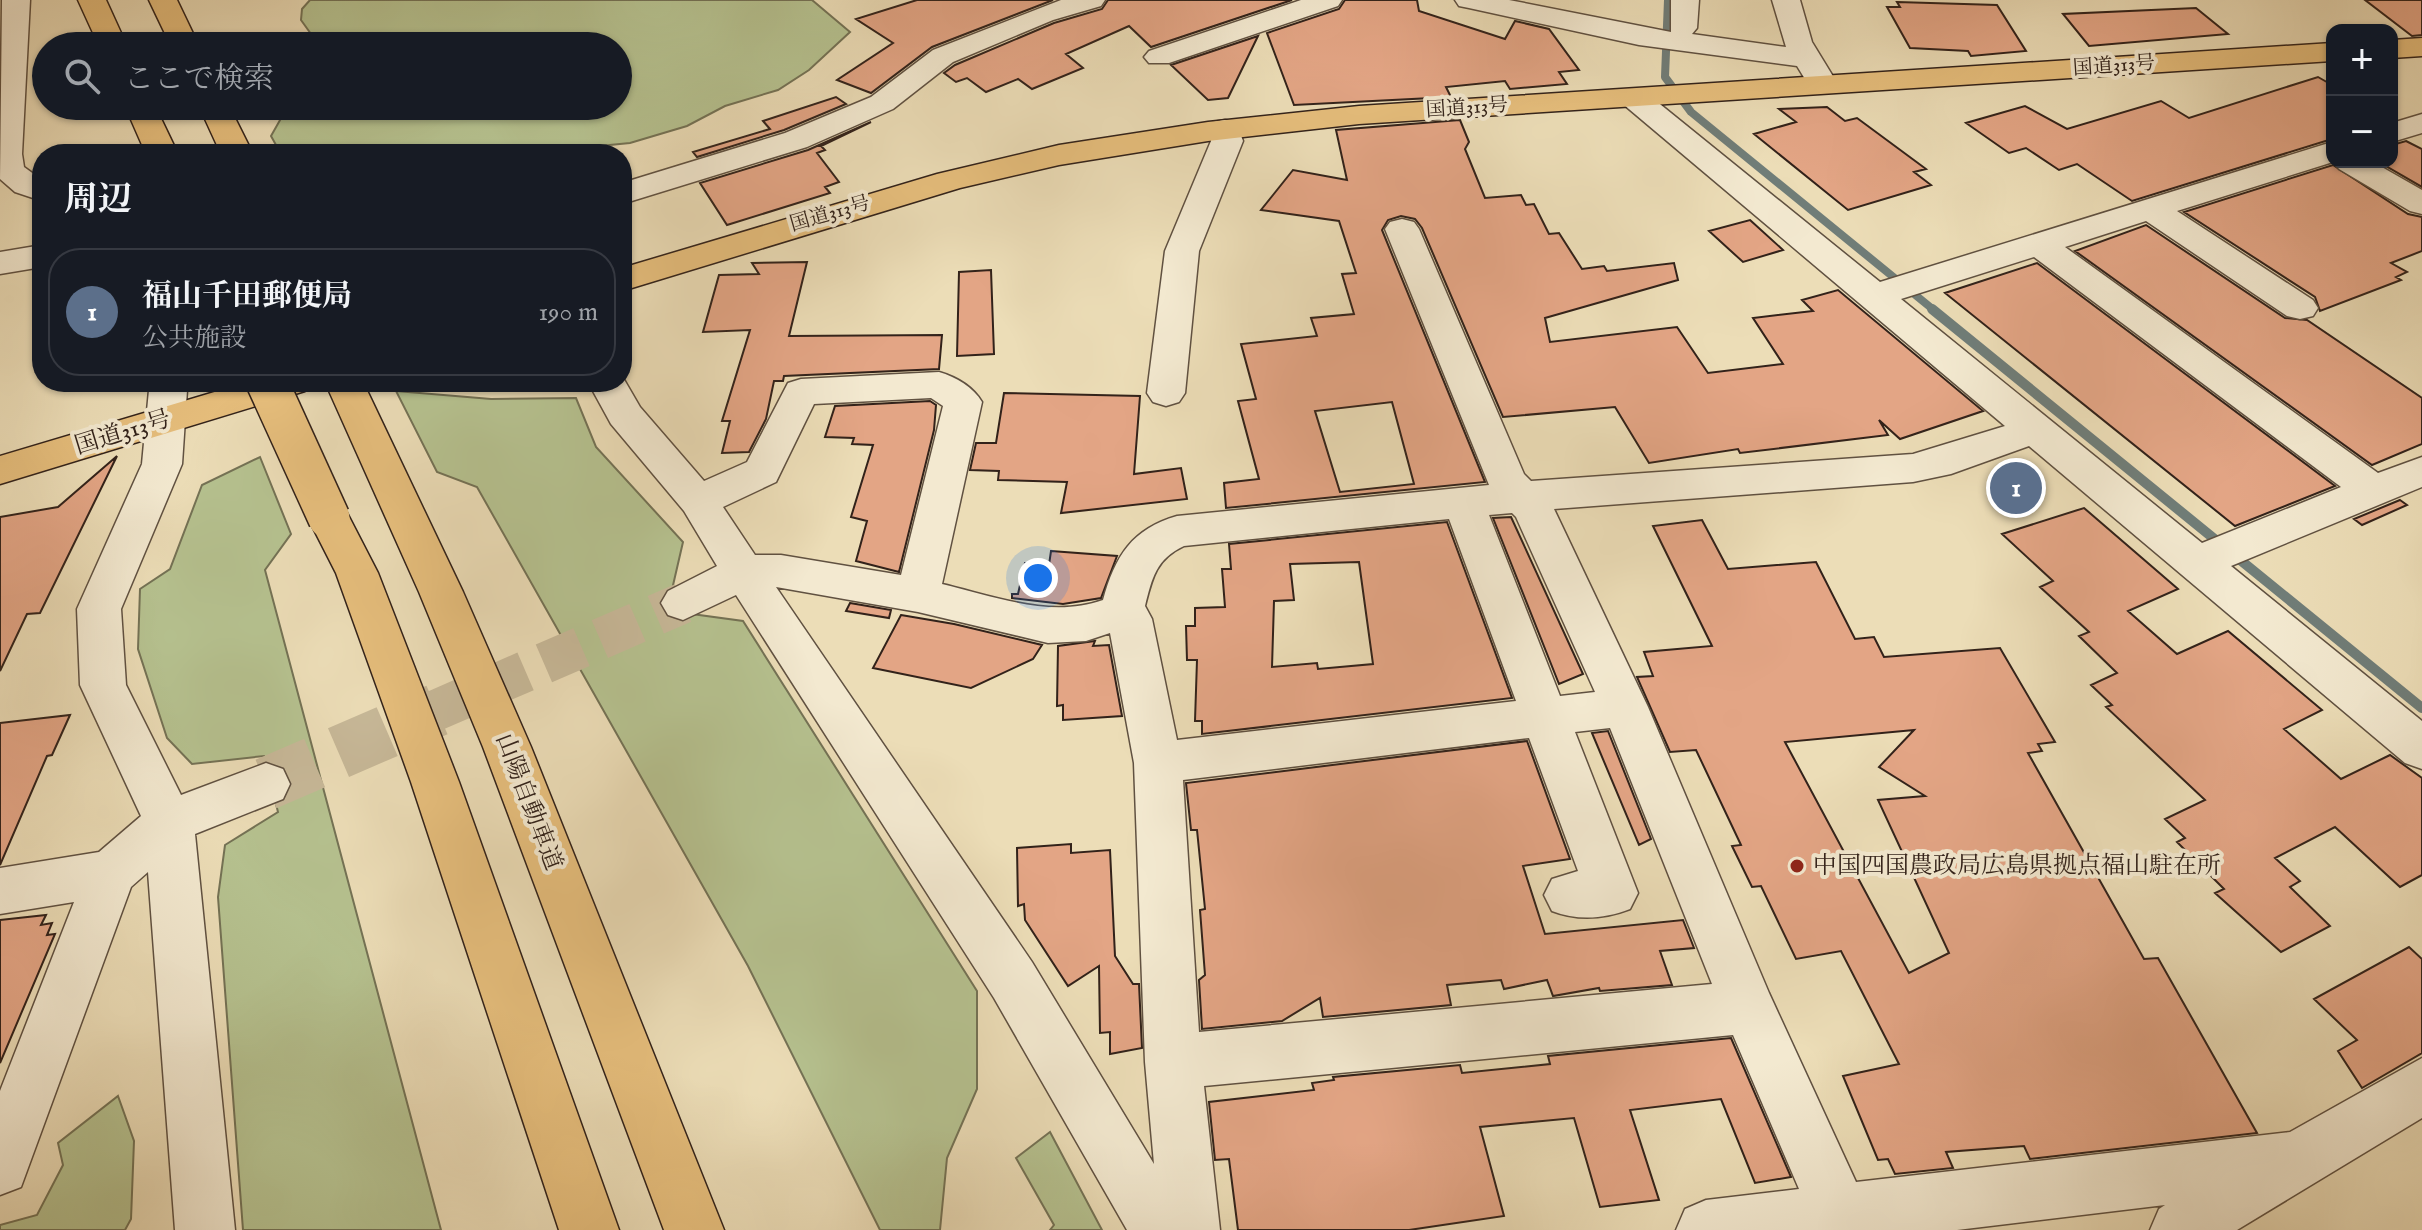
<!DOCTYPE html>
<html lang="ja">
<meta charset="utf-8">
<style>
:root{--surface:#171b24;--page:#20242c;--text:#f1f3f6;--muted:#9ea1a6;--line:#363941;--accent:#ea580c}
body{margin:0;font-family:"IM FELL English","Noto Serif JP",serif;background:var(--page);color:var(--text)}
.controls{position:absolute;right:24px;top:24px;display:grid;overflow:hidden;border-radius:16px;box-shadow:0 2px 6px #0004}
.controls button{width:72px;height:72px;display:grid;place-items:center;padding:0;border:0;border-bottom:2px solid var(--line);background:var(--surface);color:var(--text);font:40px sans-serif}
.you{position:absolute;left:1038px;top:578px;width:28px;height:28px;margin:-20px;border:6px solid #fff;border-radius:50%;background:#1a73e8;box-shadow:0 0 0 12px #1a73e833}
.badge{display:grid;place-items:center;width:52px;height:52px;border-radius:50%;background:var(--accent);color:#fff;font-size:26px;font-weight:700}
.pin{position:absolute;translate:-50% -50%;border:4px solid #fff;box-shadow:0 2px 8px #0006}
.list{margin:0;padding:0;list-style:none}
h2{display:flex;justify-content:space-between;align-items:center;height:104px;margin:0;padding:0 32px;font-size:34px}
h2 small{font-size:26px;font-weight:400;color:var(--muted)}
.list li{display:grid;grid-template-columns:52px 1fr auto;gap:24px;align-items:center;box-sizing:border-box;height:128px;margin:0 16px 16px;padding:0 16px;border:2px solid var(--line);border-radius:32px}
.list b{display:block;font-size:30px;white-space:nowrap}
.list p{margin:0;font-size:26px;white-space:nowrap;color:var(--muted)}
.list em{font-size:26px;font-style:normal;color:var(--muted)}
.icon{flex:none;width:44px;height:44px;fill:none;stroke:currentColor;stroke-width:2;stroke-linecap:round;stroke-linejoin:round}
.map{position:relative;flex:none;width:2422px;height:1230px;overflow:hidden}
.search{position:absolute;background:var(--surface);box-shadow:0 2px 6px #0004;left:32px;top:32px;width:600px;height:88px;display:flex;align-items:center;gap:20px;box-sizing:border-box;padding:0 28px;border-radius:44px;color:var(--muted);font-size:30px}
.panel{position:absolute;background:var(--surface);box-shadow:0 2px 6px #0004;left:32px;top:144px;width:600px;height:248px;border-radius:32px}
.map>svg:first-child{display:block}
</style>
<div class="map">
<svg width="2422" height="1230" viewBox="0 0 2422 1230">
<rect width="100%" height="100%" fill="#ecddb7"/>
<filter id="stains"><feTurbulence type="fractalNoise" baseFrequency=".0025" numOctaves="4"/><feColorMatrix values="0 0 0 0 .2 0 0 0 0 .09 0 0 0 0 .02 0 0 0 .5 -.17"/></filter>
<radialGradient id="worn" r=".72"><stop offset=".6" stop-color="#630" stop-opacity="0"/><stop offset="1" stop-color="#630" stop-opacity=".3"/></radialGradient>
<path fill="#b6c290" stroke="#747255" stroke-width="2" d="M 310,0 L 812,0 L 850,32 L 809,70 L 778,90 L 725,106 L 687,126 L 630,143 L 518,154 L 281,154 L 271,136 L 288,106 L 618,106 L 618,46 L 326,46 L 333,40 L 311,34 L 301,20 L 302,9 Z
M 396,391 L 491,399 L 576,398 L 596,447 L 683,542 L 671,594 L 692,614 L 743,621 L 977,991 L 977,1089 L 947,1158 L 940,1230 L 880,1230 L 748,966 L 477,487 L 437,472 Z
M 260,457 L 291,534 L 265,570 L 441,1230 L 243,1230 L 218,897 L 225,845 L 278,812 L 264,756 L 192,764 L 167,738 L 138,649 L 140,589 L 170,569 L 202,485 Z
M 118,1096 L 134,1141 L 131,1219 L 125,1230 L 0,1230 L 0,1225 L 37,1215 L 63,1165 L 58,1143 Z
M 1050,1132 L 1102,1230 L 1050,1230 L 1054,1225 L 1016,1158 Z"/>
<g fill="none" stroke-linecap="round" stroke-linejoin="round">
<path stroke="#707d78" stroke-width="8" d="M 1668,0 L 1665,77 L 1691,112 L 1935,311"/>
<path stroke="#707d78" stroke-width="10" d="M 1932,309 L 2422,708"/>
</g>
<path fill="#e3a585" stroke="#32221a" stroke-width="2" fill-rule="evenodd" d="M 917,0 L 1053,0 L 932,47 L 871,93 L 837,80 L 893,43 L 856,19 Z
M 1108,0 L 1292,0 L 1151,47 L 1129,26 L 1066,54 L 1083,68 L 1032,89 L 1018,79 L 986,92 L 967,78 L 956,82 L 944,73 L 955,65 L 1054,23 L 1102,9 Z
M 1345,0 L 1417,0 L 1419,11 L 1505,39 L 1515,21 L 1549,29 L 1579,70 L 1559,72 L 1567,84 L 1510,89 L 1505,81 L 1446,87 L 1451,97 L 1294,105 L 1267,33 L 1339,9 Z
M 2365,0 L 2422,0 L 2422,35 L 2412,36 Z
M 1897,2 L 1997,5 L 2026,51 L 1971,56 L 1968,51 L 1910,48 L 1887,7 L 1900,7 Z
M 2196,8 L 2228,34 L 2089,46 L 2063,14 Z
M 1258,36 L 1228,98 L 1208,100 L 1171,65 Z
M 2318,77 L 2332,85 L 2332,139 L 2132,201 L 2077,164 L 2059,170 L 2026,148 L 2009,153 L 1966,123 L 2025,106 L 2067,129 L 2161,101 L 2189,118 Z
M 836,97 L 846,104 L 784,130 L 697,157 L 693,152 L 770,129 L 763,121 Z
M 1827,107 L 1845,121 L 1857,118 L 1926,169 L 1914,172 L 1931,185 L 1848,210 L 1754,134 L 1796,122 L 1779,109 Z
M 1460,120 L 1469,142 L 1465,149 L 1485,198 L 1521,195 L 1526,205 L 1534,204 L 1549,234 L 1559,233 L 1582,269 L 1604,266 L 1607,271 L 1674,263 L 1678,280 L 1545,318 L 1550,342 L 1677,327 L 1708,373 L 1783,364 L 1753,318 L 1813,311 L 1802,300 L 1838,290 L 1983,411 L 1900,439 L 1879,420 L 1888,435 L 1740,453 L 1738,449 L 1649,463 L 1615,407 L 1503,417 L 1422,228 L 1415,219 L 1401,216 L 1388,220 L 1382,230 L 1485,482 L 1226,508 L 1224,483 L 1259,479 L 1238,401 L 1256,399 L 1241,344 L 1317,336 L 1311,318 L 1354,314 L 1342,274 L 1356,273 L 1339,221 L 1261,210 L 1293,170 L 1347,180 L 1336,130 ZM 1392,402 L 1414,484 L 1340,492 L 1315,411 Z
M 871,122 L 821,146 L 825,150 L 817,153 L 839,182 L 825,187 L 830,193 L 727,225 L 700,183 L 808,150 Z
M 2406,141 L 2422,149 L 2422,187 L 2379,162 L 2392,162 L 2392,145 Z
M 2333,165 L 2408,214 L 2422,217 L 2422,251 L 2391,263 L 2407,272 L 2396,277 L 2401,280 L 2320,311 L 2315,297 L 2184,212 Z
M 1750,220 L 1783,250 L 1743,262 L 1709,231 Z
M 2146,225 L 2285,318 L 2307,320 L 2422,398 L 2422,444 L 2372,465 L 2075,251 Z
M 807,262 L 789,336 L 942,335 L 939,369 L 784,376 L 783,381 L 774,381 L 766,419 L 749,452 L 722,453 L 730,421 L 722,421 L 750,330 L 703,332 L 719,275 L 759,274 L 752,263 Z
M 2037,263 L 2335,486 L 2235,526 L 1945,293 Z
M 991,270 L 994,354 L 957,356 L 959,272 Z
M 1004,393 L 1140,396 L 1134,474 L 1181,468 L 1187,499 L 1061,513 L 1067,482 L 998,480 L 999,471 L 970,470 L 976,443 L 996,443 Z
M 930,401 L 936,405 L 934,430 L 899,572 L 856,561 L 867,521 L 851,517 L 873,445 L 852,444 L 854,438 L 825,437 L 835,406 Z
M 117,456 L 40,613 L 27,614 L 0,671 L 0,517 L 58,507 Z
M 2400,500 L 2407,505 L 2362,525 L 2354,519 Z
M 2084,508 L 2178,589 L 2128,611 L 2177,654 L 2228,631 L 2322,710 L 2284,729 L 2341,779 L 2390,755 L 2422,778 L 2422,875 L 2400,887 L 2335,827 L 2275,858 L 2300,881 L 2290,887 L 2330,926 L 2281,952 L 2215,893 L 2224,889 L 2177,842 L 2185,838 L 2165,819 L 2205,800 L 2106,707 L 2112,705 L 2091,685 L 2117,673 L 2079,636 L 2089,632 L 2040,587 L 2053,581 L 2002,534 Z
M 1511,517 L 1583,674 L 1559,684 L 1493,518 Z
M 1702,520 L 1728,569 L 1816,562 L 1855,639 L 1874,637 L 1884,657 L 2000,648 L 2055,742 L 2038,744 L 2042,751 L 2028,753 L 2144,959 L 2158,958 L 2257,1133 L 2030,1159 L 2024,1146 L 1946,1152 L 1953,1168 L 1895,1174 L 1888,1159 L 1878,1160 L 1843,1076 L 1899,1064 L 1841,951 L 1796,959 L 1761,886 L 1752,887 L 1732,846 L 1741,845 L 1696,750 L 1670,752 L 1637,677 L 1653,676 L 1644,652 L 1712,646 L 1653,526 ZM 1914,730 L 1879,767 L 1925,796 L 1878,800 L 1949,953 L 1909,973 L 1785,742 Z
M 1447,522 L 1512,698 L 1202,734 L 1202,721 L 1195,721 L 1197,660 L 1187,660 L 1186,626 L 1195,626 L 1195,608 L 1225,607 L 1222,569 L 1231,569 L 1229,544 ZM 1359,562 L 1373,664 L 1318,669 L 1317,663 L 1272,667 L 1274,601 L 1294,600 L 1290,564 Z
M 1051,551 L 1117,556 L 1101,598 L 1063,604 L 1012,598 L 1012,594 L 1018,594 L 1025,563 L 1049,565 Z
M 850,603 L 891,610 L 889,618 L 846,611 Z
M 901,615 L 954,624 L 1042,645 L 1033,659 L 971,688 L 873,668 Z
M 1095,641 L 1093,646 L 1109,645 L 1122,716 L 1063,720 L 1063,705 L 1057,706 L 1058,646 Z
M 70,715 L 52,755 L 47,756 L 0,865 L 0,723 Z
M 1608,731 L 1651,839 L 1639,845 L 1592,733 Z
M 1527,741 L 1570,859 L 1523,866 L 1545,934 L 1683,920 L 1694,948 L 1660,951 L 1672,985 L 1600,991 L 1599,988 L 1553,996 L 1547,980 L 1504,989 L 1501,980 L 1447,985 L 1451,1005 L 1323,1017 L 1320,998 L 1282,1021 L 1202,1029 L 1199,980 L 1205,975 L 1200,910 L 1205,909 L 1197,830 L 1191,830 L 1186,783 Z
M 1071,844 L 1071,853 L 1110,850 L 1115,956 L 1133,984 L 1139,984 L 1142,1048 L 1110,1054 L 1110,1032 L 1100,1033 L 1099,966 L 1068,986 L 1025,920 L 1024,904 L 1018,906 L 1017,848 Z
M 46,915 L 41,925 L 52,923 L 47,935 L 55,934 L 0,1063 L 0,920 Z
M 2409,947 L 2422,959 L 2422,1053 L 2362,1088 L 2338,1051 L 2357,1040 L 2314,999 Z
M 1731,1038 L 1791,1177 L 1755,1183 L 1721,1099 L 1630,1110 L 1659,1200 L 1600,1207 L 1574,1118 L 1480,1127 L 1504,1216 L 1409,1230 L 1238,1230 L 1229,1159 L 1215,1160 L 1209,1102 L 1314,1090 L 1312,1083 L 1334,1080 L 1333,1077 L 1460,1065 L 1462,1073 L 1550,1064 L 1548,1056 Z"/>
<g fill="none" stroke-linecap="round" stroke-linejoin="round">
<path stroke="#c7b898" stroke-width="41" stroke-dasharray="41 20" stroke-linecap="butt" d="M 432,712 L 683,603"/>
<path stroke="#c7b898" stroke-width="53" stroke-dasharray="53 26" stroke-linecap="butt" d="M 266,784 L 437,710"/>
<defs>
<path id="minor" d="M 2,0 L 30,0 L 22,154 L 24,167 L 42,180 L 42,201 L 15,192 L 0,179 Z
M 1061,0 L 1105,0 L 1101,6 L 1053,20 L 953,62 L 893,109 L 807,147 L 622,204 L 622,183 L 785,133 L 871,97 L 933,50 Z
M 1301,0 L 1342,0 L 1338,6 L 1169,63 L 1149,63 L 1144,57 L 1149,51 Z
M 1455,0 L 1509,0 L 1671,32 L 1671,0 L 1699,0 L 1697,28 L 1692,34 L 1786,47 L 1772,0 L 1800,0 L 1812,42 L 1834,78 L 1830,84 L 1808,84 L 1797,66 L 1639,45 L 1469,8 L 1459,6 Z
M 1634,89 L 1645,92 L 1880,282 L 2332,142 L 2333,162 L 2177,211 L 2313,300 L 2318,308 L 2313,316 L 2300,319 L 2287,316 L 2146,221 L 2065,247 L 2378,473 L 2422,457 L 2422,487 L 2231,566 L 2422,721 L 2422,769 L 2405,763 L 2029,446 L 1951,474 L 1913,482 L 1554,509 L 1648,707 L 1769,993 L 1856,1182 L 2290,1132 L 2422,1058 L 2422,1118 L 2237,1230 L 2150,1230 L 2159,1209 L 2165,1205 L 1957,1230 L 1676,1230 L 1685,1209 L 1706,1200 L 1799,1189 L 1733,1035 L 1204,1086 L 1220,1230 L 1127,1230 L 994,998 L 736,595 L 683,620 L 668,615 L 661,603 L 668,591 L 717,566 L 684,511 L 611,424 L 588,382 L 622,382 L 622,376 L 640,407 L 704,481 L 747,462 L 788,383 L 801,379 L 939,372 C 956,377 973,387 982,402 L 942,584 C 994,596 1050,619 1103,600 C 1115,556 1132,529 1177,516 L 1489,485 L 1385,229 L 1390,222 L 1402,219 L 1414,222 L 1419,229 L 1524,474 L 1531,481 L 1913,454 L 2005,426 L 1623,104 L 1619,98 L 1623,92 ZM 2034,257 L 2341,487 L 2202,543 L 1901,299 ZM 931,398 L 943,406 L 901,575 L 781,555 L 755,555 L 723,507 L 776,482 L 814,404 ZM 1512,513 L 1516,517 L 1595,692 L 1560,696 L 1489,515 ZM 1449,519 L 1516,701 L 1177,740 L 1152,619 L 1145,606 C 1152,578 1156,559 1184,546 ZM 776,587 L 918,612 L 1048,643 L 1086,641 L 1110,633 L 1134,763 L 1145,1062 L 1154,1164 L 1032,962 ZM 1610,728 L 1712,984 L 1199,1032 L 1183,780 L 1529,738 L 1578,871 L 1552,879 L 1544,895 L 1552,911 C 1578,921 1604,919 1630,909 L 1638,893 L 1575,732 Z
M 2422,114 L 2422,133 L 2392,142 L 2392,123 Z
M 1225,120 L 1236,122 L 1243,141 L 1199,251 L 1185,393 L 1179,402 L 1166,406 L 1153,402 L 1147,393 L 1165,251 L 1211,141 L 1209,129 L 1214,122 Z
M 2334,162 L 2373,162 L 2422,190 L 2422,214 L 2410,211 L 2339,169 Z
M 42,245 L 42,267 L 0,274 L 0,252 Z
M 153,382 L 191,382 L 187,390 L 182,464 L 121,609 L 126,685 L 181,795 L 266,763 L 283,769 L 290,784 L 283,799 L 195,834 L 235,1230 L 175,1230 L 148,872 L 131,887 L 21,1187 L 0,1195 L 0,1091 L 74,902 L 0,914 L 0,868 L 99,852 L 141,816 L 80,685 L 77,609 L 142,464 L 149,390 Z"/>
<path id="highway" d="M 78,0 L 106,0 L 127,46 L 99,46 Z
M 149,0 L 177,0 L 199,46 L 171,46 Z
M 2422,38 L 2422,56 L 2392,58 L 2392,40 Z
M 2332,43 L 2332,61 L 1359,124 L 1208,141 L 1059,165 L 960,188 L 622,291 L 622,268 L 937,174 L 1059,145 L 1208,122 L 1359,106 Z
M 125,106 L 155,106 L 178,154 L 146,154 Z
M 199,106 L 229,106 L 253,154 L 221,154 Z
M 248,382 L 311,382 L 305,391 L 0,484 L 0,456 Z
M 325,382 L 363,382 L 463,592 L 531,747 L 724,1230 L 664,1230 L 483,747 L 419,592 Z
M 329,503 L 344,507 L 378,573 L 459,782 L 619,1230 L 559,1230 L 411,782 L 336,573 L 308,518 L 314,507 Z"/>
</defs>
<use href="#minor" stroke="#605141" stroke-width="3"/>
<use href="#highway" stroke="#32221a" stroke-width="3"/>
<use href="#minor" fill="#f3e9d0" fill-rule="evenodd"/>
<use href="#highway" fill="#e6be7c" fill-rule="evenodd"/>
<defs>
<path id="highway-bridge" d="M 267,382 L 329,518"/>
</defs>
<use href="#highway-bridge" stroke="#32221a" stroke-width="44" stroke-linecap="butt"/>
<use href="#highway-bridge" stroke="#e6be7c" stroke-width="41"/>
</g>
<circle fill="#8f2418" stroke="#f3e9d0" stroke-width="3" cx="1797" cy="866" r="8"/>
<g text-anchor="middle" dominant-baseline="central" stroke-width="8" stroke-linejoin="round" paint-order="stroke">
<g font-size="20" fill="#32221a" stroke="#f3e9d0">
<text transform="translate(2114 66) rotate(-4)">国道313号</text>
<text transform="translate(1467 108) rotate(-4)">国道313号</text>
<text transform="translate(830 214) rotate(-16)">国道313号</text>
</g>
<g font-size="24" fill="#32221a" stroke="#f3e9d0">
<text transform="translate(123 433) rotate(-17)">国道313号</text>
<text transform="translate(528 802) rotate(69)">山陽自動車道</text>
</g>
<g font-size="24" fill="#32221a" stroke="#f3e9d0" text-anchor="start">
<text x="1813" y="866">中国四国農政局広島県拠点福山駐在所</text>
</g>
</g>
<rect width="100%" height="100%" filter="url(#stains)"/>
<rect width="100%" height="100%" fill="url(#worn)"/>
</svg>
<div class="controls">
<button>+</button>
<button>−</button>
</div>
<div class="you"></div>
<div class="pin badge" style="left:2016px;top:488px;background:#5c6f8a">1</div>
<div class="search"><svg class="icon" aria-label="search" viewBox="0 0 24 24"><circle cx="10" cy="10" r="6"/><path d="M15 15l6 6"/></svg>ここで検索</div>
<section class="panel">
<h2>周辺<small></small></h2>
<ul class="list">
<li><span class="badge" style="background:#5c6f8a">1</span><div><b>福山千田郵便局</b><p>公共施設</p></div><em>190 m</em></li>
</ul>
</section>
</div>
